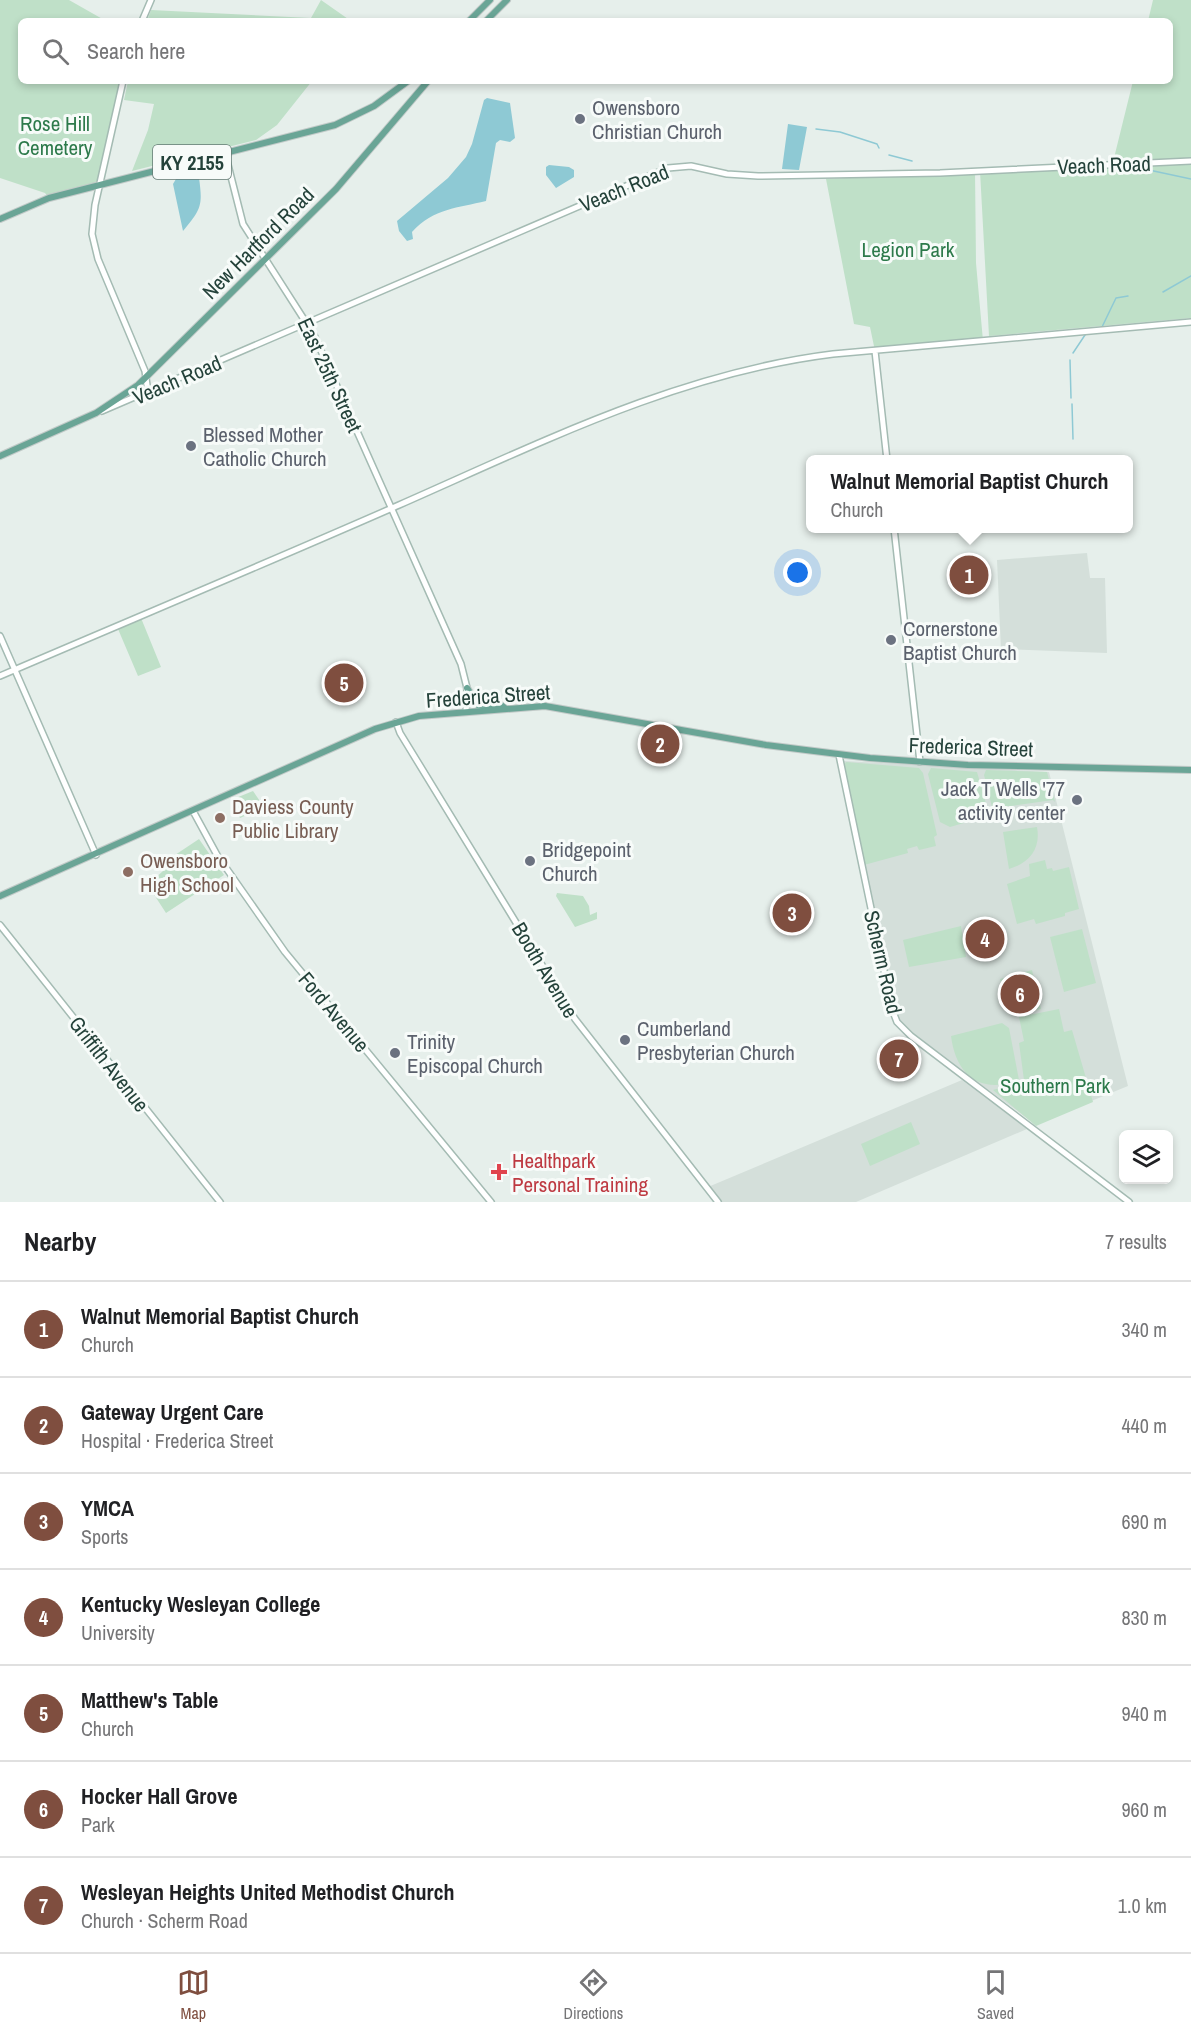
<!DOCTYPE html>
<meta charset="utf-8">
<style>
:root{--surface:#fff;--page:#f6f6f6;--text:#202124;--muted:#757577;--line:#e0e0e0;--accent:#7f4e3f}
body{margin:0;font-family:"Archivo Narrow",sans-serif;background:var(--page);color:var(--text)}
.controls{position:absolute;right:18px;bottom:18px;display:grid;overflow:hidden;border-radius:9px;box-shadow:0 3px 9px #0003}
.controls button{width:54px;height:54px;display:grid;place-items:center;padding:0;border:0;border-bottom:2px solid var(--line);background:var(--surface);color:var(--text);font:30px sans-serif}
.you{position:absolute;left:798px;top:573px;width:21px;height:21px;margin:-15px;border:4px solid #fff;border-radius:50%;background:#1a73e8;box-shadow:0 0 0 9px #1a73e833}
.badge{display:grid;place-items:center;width:39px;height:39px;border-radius:50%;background:var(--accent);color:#fff;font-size:20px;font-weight:700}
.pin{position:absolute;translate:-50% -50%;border:3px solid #fff;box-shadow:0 2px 6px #0006}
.popup{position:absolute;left:806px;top:455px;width:327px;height:78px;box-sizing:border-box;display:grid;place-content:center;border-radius:9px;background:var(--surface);filter:drop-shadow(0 2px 4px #0005);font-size:20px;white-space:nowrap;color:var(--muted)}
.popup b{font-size:22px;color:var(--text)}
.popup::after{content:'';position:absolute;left:50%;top:100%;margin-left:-12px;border:12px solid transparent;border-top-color:var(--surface)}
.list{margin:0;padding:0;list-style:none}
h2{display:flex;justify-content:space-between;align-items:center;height:78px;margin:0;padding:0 24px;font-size:26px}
h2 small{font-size:20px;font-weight:400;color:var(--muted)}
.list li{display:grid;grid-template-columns:39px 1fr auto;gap:18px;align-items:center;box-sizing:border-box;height:96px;padding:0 24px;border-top:2px solid var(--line)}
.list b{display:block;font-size:22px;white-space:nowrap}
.list p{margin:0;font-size:20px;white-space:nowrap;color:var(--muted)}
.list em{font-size:20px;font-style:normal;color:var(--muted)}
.icon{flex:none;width:33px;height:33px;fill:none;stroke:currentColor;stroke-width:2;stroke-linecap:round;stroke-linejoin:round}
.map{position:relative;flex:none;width:1191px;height:1202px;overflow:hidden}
.search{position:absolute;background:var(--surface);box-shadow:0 3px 9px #0003;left:18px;right:18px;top:18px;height:66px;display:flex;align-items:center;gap:15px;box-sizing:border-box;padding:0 21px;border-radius:9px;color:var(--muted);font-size:22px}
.sheet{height:750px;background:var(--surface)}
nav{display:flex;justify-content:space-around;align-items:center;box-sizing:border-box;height:84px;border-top:2px solid var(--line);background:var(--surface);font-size:16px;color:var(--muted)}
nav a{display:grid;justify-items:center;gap:3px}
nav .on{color:var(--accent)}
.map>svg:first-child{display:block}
</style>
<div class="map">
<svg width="1191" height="1202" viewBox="0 0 1191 1202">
<rect width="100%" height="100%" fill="#e6efeb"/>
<path fill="#d4dfda" d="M 1087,553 L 1090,578 L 1105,578 L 1107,653 L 1001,649 L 997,560 Z
M 844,761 L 1049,772 L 1128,1086 L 1035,1124 L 909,1032 L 898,1020 L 842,762 Z
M 962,1080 L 1027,1129 L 856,1202 L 721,1202 L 708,1187 Z"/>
<path fill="#bfe0c8" d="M 0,0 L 69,0 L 106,21 L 21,21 L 21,81 L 123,81 L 99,184 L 49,198 L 45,193 L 0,178 Z
M 321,0 L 351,21 L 147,21 L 151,10 L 311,18 Z
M 1153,0 L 1191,0 L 1191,318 L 989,336 L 980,171 L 1113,162 L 1133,81 L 1170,81 L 1170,21 L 1148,21 Z
M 128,81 L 312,81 L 277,125 L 256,140 L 132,171 L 148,130 L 154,104 L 124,100 Z
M 975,171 L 976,263 L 983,341 L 875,351 L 870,327 L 854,324 L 826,179 Z
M 141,618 L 161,667 L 138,676 L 118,629 Z
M 846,762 L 919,768 L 923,773 L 937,835 L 934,837 L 936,846 L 919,850 L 917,846 L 907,849 L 908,853 L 864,865 L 844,765 Z
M 931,768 L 977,772 L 987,807 L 984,817 L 950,827 L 940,822 L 928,774 Z
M 986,770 L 1047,772 L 1055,802 L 1053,800 L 996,808 L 993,811 L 984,775 Z
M 253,791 L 264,807 L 240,818 L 231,800 Z
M 1037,827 C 1041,848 1030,863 1009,869 L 1003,832 Z
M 199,839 L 224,875 L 166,913 L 151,890 L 155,887 L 152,881 L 163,871 L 160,865 Z
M 1045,860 L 1047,869 L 1052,868 L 1053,871 L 1069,867 L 1079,909 L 1065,913 L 1065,916 L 1036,924 L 1034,919 L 1017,924 L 1007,884 L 1030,876 L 1029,864 Z
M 557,893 L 583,896 L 589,906 L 590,915 L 597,912 L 597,919 L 575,927 L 556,896 Z
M 961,926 L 966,957 L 909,967 L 903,940 Z
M 1082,929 L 1096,983 L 1064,992 L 1050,937 Z
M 1032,970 L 1041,1009 L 1011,1015 L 1000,979 Z
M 1059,1009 L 1064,1032 L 1072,1030 L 1093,1102 L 1036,1126 L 993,1090 L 1024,1080 L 1019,1043 L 1024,1041 L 1019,1017 Z
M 1002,1023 L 1009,1028 L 1019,1080 C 980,1095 956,1075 951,1036 Z
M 911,1122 L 920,1144 L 870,1166 L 861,1144 Z"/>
<path fill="#8ec9d4" d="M 487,98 L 510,103 L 515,138 L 510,142 L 500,140 L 496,143 L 486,201 C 458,208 434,208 412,232 L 413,239 L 407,241 L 399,231 L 397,221 L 448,178 L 466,157 L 472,144 L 484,100 Z
M 788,124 L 807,127 L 799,170 L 782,169 Z
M 549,165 L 569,167 L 574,170 L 574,177 L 556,188 L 546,175 L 546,167 Z
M 186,176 L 199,178 C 203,206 201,209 183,231 L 173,184 L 176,179 Z"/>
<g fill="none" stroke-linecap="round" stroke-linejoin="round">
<path stroke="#8ec9d4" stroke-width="1.5" d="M 816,129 L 840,132 L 877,144 L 879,148
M 889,155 L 912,161
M 1149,170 L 1191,179
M 1163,292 L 1191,276
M 1102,327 L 1116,298 L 1128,296
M 1073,353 L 1085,335
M 1070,360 L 1071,398
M 1072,404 L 1073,439"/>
<defs>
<path id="secondary" d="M 142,21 L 151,0
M 123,81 L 95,205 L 92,234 L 98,259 L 145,371 L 148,392
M 225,153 L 243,224 L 314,335 L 461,664 L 467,688 L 466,712
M 875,351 L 887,460
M 102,411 L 668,168 L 691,166 L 727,174 L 758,176 L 940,173 L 1191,161
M 894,528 L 920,762
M 0,636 L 96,855
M 0,676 C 133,619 267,563 399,505 C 540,443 679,373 833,354 L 1191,322
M 396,722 L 400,733 L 575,1019 L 718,1202
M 839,755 L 892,1009 L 897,1022 L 911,1036 L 1129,1202
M 193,811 L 217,855 L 285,952 L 491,1202
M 0,925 L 220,1202"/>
<path id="primary" d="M 469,21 L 490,0
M 486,21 L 507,0
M 0,219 L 49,198 L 335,125 L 374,106 L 408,81
M 0,456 L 96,413 L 138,385 L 336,189 L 428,81
M 467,688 L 478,705 L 500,704 L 505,708
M 0,896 L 375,729 L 419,716 L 545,706 L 766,745 L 870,758 L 968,765 L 1191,770"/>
</defs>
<use href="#secondary" stroke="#a4bbb3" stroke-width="8"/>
<use href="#primary" stroke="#c2cac8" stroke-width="8"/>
<use href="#secondary" stroke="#fff" stroke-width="5"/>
<use href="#primary" stroke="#6aa596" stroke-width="6"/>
</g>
<g fill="#6b7280" stroke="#f7fbf9" stroke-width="2">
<circle cx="580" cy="119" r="6"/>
<circle cx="191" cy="446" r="6"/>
<circle cx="891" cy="640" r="6"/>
<circle cx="1077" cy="800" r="6"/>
<circle cx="530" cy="861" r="6"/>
<circle cx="625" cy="1040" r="6"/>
<circle cx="395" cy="1053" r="6"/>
</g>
<g fill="#8d6e63" stroke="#f7fbf9" stroke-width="2">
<circle cx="220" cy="818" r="6"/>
<circle cx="128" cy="872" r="6"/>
</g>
<path fill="#e0444e" stroke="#f7fbf9" stroke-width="2" d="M496 1163h6v6h6v6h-6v6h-6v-6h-6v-6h6z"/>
<g text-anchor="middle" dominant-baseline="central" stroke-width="6" stroke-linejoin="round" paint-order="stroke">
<rect fill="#f7fbf9" stroke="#637a73" stroke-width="1.5" x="153" y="145" width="78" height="34" rx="4.5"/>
<g font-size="20" font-weight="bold" fill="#24423a">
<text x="192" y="162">KY 2155</text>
</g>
<g font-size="21" fill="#5b616d" stroke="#f7fbf9" text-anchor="start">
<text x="592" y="107">Owensboro<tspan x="592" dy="24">Christian Church</tspan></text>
<text x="203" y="434">Blessed Mother<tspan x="203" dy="24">Catholic Church</tspan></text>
<text x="903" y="628">Cornerstone<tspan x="903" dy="24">Baptist Church</tspan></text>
<text x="1065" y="788" text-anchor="end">Jack T Wells '77<tspan x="1065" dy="24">activity center</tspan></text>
<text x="542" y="849">Bridgepoint<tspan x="542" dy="24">Church</tspan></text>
<text x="637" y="1028">Cumberland<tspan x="637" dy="24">Presbyterian Church</tspan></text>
<text x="407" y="1041">Trinity<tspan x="407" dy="24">Episcopal Church</tspan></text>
</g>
<g font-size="21" fill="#2d7a4b" stroke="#f7fbf9">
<text x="55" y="123">Rose Hill<tspan x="55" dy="24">Cemetery</tspan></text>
<text x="908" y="249">Legion Park</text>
<text x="1055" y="1085">Southern Park</text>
</g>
<g font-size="21" fill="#24423a" stroke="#f7fbf9">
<text transform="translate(1104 165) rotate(-2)">Veach Road</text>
<text transform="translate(624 188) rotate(-22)">Veach Road</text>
<text transform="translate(258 243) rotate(-45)">New Hartford Road</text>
<text transform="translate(330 375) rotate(65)">East 25th Street</text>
<text transform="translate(177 380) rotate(-23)">Veach Road</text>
<text transform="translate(488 696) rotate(-4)">Frederica Street</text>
<text transform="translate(971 747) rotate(2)">Frederica Street</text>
<text transform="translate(883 962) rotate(77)">Scherm Road</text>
<text transform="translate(545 970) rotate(59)">Booth Avenue</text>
<text transform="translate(334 1012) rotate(50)">Ford Avenue</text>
<text transform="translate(109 1064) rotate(52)">Griffith Avenue</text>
</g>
<g font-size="21" fill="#785e54" stroke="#f7fbf9" text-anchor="start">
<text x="232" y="806">Daviess County<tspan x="232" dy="24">Public Library</tspan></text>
<text x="140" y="860">Owensboro<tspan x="140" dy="24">High School</tspan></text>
</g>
<g font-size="21" fill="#be3a42" stroke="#f7fbf9" text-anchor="start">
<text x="512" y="1160">Healthpark<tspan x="512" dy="24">Personal Training</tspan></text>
</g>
</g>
</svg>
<div class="controls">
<button><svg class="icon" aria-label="layers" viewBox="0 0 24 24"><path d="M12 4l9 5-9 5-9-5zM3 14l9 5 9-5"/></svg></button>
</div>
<div class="you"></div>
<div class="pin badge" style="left:969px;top:575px">1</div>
<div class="popup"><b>Walnut Memorial Baptist Church</b>Church</div>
<div class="pin badge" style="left:660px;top:744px">2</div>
<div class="pin badge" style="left:792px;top:913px">3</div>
<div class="pin badge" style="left:985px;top:939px">4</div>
<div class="pin badge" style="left:344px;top:683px">5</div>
<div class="pin badge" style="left:1020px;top:994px">6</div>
<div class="pin badge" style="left:899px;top:1059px">7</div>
<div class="search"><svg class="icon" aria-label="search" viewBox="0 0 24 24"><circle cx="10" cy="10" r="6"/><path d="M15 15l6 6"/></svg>Search here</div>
</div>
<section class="sheet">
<h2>Nearby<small>7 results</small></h2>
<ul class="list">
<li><span class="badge">1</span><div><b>Walnut Memorial Baptist Church</b><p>Church</p></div><em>340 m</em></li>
<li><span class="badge">2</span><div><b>Gateway Urgent Care</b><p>Hospital · Frederica Street</p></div><em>440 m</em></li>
<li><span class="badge">3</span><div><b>YMCA</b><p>Sports</p></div><em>690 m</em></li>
<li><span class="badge">4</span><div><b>Kentucky Wesleyan College</b><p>University</p></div><em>830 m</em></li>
<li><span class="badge">5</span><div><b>Matthew's Table</b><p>Church</p></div><em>940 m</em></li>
<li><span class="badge">6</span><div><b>Hocker Hall Grove</b><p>Park</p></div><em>960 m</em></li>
<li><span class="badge">7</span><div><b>Wesleyan Heights United Methodist Church</b><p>Church · Scherm Road</p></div><em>1.0 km</em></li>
</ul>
</section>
<nav>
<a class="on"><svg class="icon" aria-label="map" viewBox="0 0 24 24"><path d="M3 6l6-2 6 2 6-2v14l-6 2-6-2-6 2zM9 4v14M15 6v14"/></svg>Map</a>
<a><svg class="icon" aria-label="directions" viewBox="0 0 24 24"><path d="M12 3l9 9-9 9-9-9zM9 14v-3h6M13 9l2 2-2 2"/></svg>Directions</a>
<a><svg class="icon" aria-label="saved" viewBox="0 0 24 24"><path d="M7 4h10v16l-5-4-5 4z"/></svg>Saved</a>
</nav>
